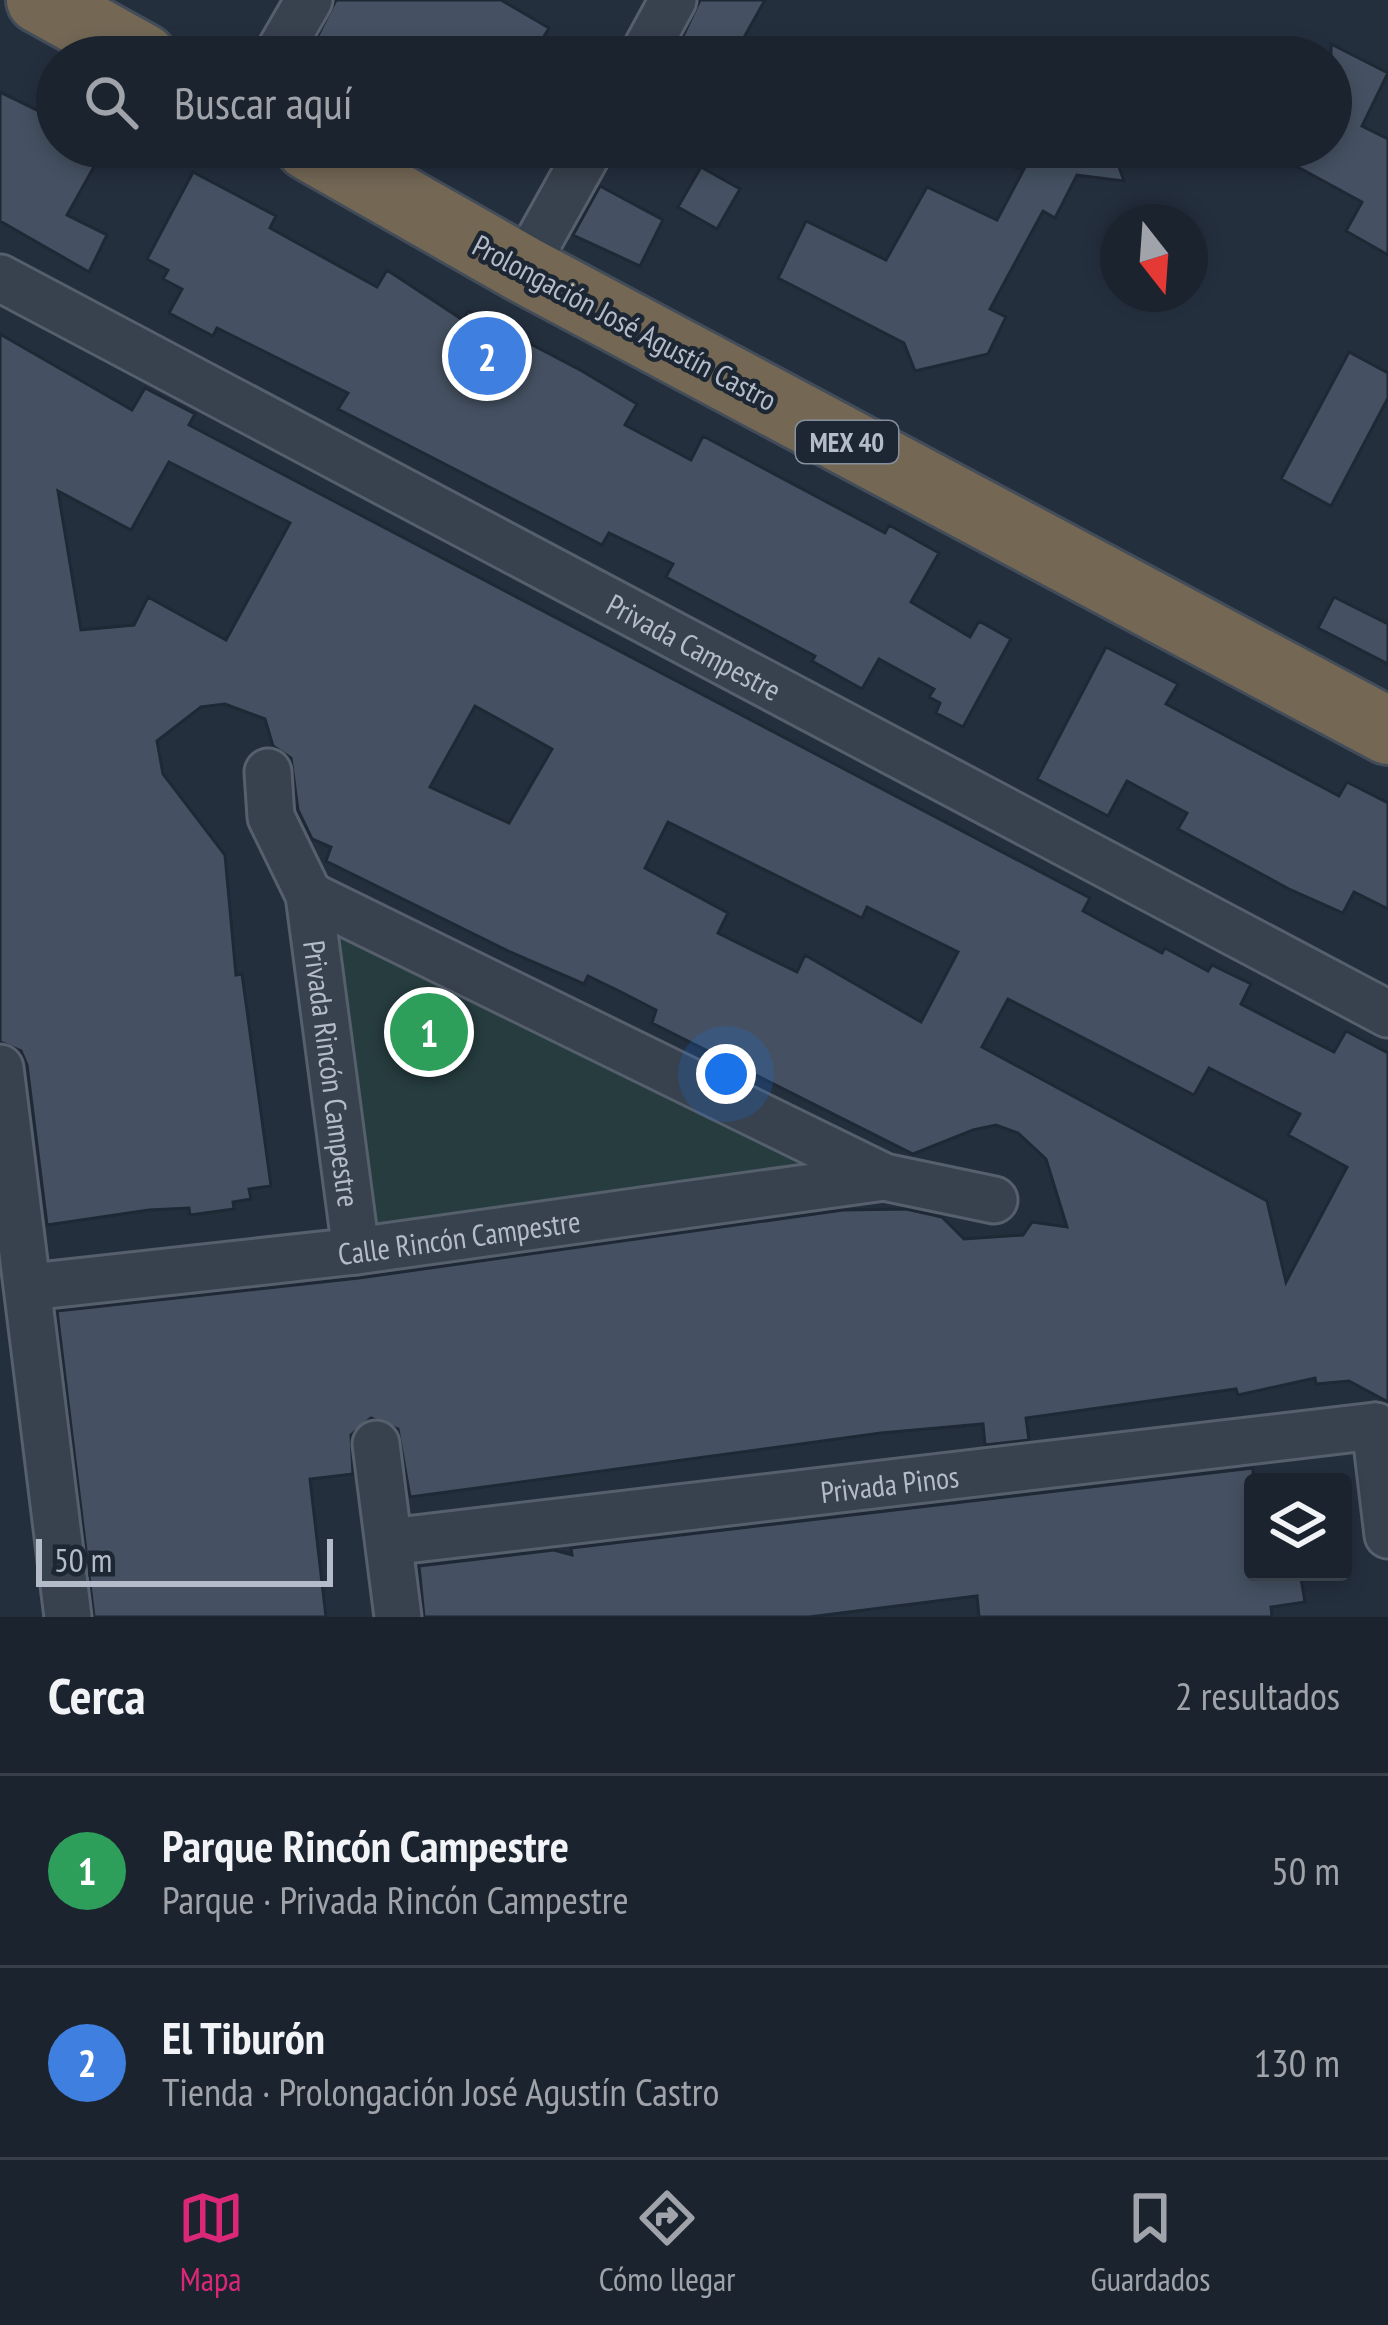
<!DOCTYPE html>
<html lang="es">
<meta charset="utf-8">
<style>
:root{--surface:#1b232e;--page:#282f3a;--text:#f1f3f6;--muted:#a0a4aa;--line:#39404a;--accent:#db2777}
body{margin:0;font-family:"PT Sans Narrow",sans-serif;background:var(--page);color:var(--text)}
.controls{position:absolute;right:36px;bottom:36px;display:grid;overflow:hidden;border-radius:12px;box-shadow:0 6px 18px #0003}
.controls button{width:108px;height:108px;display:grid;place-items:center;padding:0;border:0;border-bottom:3px solid var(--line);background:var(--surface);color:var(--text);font:60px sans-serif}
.compass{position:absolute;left:1100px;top:204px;width:108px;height:108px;border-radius:50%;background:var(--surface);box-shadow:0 6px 18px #0003;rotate:163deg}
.scale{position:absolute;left:36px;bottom:30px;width:297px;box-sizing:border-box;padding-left:12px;border:6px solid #b4bcc9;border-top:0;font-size:33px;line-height:42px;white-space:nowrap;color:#b4bcc9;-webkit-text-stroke:9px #1d2633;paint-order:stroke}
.you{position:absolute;left:726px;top:1074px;width:42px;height:42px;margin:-30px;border:9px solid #fff;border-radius:50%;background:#1a73e8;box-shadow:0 0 0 18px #1a73e833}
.badge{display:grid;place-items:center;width:78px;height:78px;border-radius:50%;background:var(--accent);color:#fff;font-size:39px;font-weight:700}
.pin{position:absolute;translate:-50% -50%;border:6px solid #fff;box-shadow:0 3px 12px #0006}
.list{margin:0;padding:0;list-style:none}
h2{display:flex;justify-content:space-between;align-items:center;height:156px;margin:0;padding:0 48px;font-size:51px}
h2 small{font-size:39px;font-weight:400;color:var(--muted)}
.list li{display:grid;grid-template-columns:78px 1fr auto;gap:36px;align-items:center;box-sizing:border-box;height:192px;padding:0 48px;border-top:3px solid var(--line)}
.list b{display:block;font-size:45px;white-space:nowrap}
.list p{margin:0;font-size:39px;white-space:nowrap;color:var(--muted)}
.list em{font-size:39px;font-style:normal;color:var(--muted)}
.icon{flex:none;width:66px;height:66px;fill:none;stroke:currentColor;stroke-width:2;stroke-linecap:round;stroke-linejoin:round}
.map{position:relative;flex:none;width:1388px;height:1617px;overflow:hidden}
.search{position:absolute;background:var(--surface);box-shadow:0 6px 18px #0003;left:36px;right:36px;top:36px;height:132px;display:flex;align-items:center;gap:30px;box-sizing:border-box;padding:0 42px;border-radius:66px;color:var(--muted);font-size:45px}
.sheet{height:540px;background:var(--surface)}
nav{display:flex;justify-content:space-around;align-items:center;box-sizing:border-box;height:168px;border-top:3px solid var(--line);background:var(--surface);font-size:33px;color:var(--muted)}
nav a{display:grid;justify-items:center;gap:6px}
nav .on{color:var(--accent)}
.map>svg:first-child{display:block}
</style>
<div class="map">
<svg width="1388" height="1617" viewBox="0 0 1388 1617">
<rect width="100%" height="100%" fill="#242f3e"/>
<path fill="#263c3f" d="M 320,924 L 827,1163 L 352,1227 Z"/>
<path fill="#455162" stroke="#1f2835" stroke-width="3" fill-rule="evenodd" d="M 336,0 L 501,0 L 549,28 L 532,57 L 307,57 Z
M 700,0 L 765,0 L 733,57 L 673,57 Z
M 1331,44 L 1388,73 L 1362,126 L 1388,139 L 1388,255 L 1346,231 L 1362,202 L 1261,147 L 1331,147 Z
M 0,92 L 57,120 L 57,147 L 105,147 L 67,215 L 107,235 L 89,272 L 0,221 Z
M 1018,147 L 1112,147 L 1124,181 L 1077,175 L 1055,218 L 1043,211 L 990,309 L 1006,317 L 988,354 L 915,371 L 904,343 L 778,278 L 806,221 L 886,260 L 927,187 L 997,220 L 1024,169 L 1016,168 Z
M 701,167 L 740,189 L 717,229 L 678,207 Z
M 193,172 L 276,216 L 270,228 L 377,287 L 387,270 L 463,320 L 468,311 L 582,371 L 637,404 L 625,425 L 691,460 L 703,436 L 885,533 L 889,525 L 939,553 L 911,602 L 970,637 L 979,621 L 1011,639 L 963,727 L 936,713 L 940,703 L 929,697 L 934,689 L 879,659 L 862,689 L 812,661 L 815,656 L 666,577 L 673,564 L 609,533 L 602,545 L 338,409 L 348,393 L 217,328 L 213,336 L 169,313 L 182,289 L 163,279 L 168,270 L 147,259 Z
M 600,186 L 663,220 L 640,266 L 573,235 Z
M 0,334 L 132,410 L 145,388 L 195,414 L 189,425 L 1090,898 L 1083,911 L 1120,931 L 1162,953 L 1165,948 L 1208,971 L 1212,965 L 1251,984 L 1241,1004 L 1287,1028 L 1334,1052 L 1346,1031 L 1388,1053 L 1388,1402 L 1349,1381 L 1316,1384 L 1315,1378 L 1238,1395 L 1236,1389 L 1026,1418 L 1029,1440 L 985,1445 L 983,1424 L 881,1433 L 410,1497 L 398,1429 L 371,1418 L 351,1435 L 353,1474 L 310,1479 L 326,1617 L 94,1617 L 57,1311 L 359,1278 L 843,1210 L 906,1209 L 942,1217 L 964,1239 L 1023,1235 L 1032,1222 L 1067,1227 L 1046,1159 L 1018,1133 L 996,1125 L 973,1130 L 913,1154 L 652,1023 L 656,1010 L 621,992 L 588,976 L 584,984 L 510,952 L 326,861 L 331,847 L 312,839 L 298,810 L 291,758 L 273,746 L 265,719 L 225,704 L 201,707 L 157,741 L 163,774 L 225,855 L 236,975 L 242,974 L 271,1186 L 249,1189 L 251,1199 L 233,1202 L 234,1209 L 190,1215 L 189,1208 L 149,1210 L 47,1225 L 27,1065 L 21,1051 L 0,1042 ZM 169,462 L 290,523 L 226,640 L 148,597 L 134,625 L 81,630 L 58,491 L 131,530 ZM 475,706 L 552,749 L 509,823 L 430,787 ZM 668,822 L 862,918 L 867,907 L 958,952 L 921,1022 L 805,955 L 797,972 L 718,933 L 728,913 L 645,868 ZM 1008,999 L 1194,1095 L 1209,1068 L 1300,1114 L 1288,1135 L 1347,1167 L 1286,1282 L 1267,1201 L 982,1047 Z
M 1349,352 L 1388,373 L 1388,398 L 1331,506 L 1281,479 Z
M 1334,597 L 1388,624 L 1388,664 L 1318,628 Z
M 1106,647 L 1178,684 L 1166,704 L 1339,796 L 1347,782 L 1388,803 L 1388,909 L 1354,892 L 1343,913 L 1289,889 L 1178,829 L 1187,813 L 1127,781 L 1108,816 L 1037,779 Z
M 1253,1468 L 1253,1572 L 1300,1572 L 1305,1602 L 1271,1607 L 1272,1617 L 979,1617 L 977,1596 L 809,1617 L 424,1617 L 419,1566 L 554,1550 L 572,1555 L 571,1548 Z"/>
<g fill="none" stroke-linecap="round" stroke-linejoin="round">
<defs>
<g id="street">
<path d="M 276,57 L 309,0"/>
<path d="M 642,57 L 673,0"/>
<path d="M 523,269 L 591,147"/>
<path id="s1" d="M 0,278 L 1388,1014"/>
<path id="s2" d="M 268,772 L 271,817 L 309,895 L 356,1251"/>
<path d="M 309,895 L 884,1177 L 994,1200"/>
<path d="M 0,1068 L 68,1617"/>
<path id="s3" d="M 30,1287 L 356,1251 L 884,1177"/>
<path d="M 1375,1426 L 1388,1535"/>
<path d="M 376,1444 L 398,1617"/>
<path id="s4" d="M 389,1542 L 1375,1426 L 1388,1431"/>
</g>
<path id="highway" d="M 40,0 L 143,57
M 309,147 L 523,269 L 1388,731"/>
</defs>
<use href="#street" stroke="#565f6c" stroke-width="51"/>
<use href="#highway" stroke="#434c59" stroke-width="72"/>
<use href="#street" stroke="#38414e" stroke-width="45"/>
<use href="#highway" stroke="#746855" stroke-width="66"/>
</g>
<g text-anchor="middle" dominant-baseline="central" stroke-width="9" stroke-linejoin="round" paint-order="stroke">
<rect fill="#1d2633" stroke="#878f9c" stroke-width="3" x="796" y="421" width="102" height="42" rx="9"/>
<g font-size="27" font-weight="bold" fill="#b4bcc9">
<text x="847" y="442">MEX 40</text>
</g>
<g font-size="30" fill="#b4bcc9" stroke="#1d2633">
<text transform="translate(625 322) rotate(28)">Prolongación José Agustín Castro</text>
<text stroke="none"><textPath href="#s1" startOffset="786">Privada Campestre</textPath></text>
<text stroke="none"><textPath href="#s2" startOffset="312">Privada Rincón Campestre</textPath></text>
<text stroke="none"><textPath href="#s3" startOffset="432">Calle Rincón Campestre</textPath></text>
<text stroke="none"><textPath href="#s4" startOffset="504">Privada Pinos</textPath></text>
</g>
</g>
</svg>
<div class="controls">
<button><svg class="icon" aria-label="layers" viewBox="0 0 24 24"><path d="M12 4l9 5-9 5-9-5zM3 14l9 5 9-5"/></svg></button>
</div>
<svg class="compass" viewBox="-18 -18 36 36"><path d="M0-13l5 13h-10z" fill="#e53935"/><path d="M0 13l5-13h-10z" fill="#a0a4aa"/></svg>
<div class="scale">50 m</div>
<div class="you"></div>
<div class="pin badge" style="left:429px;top:1032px;background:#2e9e5b">1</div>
<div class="pin badge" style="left:487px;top:356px;background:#3f7fe0">2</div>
<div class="search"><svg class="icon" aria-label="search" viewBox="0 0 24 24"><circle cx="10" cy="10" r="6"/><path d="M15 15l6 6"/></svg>Buscar aquí</div>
</div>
<section class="sheet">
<h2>Cerca<small>2 resultados</small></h2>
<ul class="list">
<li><span class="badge" style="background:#2e9e5b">1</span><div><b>Parque Rincón Campestre</b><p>Parque · Privada Rincón Campestre</p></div><em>50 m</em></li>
<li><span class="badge" style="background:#3f7fe0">2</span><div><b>El Tiburón</b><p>Tienda · Prolongación José Agustín Castro</p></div><em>130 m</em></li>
</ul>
</section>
<nav>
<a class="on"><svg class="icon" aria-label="map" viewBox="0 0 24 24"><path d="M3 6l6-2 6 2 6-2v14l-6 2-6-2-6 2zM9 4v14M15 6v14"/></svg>Mapa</a>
<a><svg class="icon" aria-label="directions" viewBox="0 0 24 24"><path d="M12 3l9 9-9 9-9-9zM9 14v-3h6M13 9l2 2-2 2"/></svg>Cómo llegar</a>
<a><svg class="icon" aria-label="saved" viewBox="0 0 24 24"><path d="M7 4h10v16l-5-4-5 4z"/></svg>Guardados</a>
</nav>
